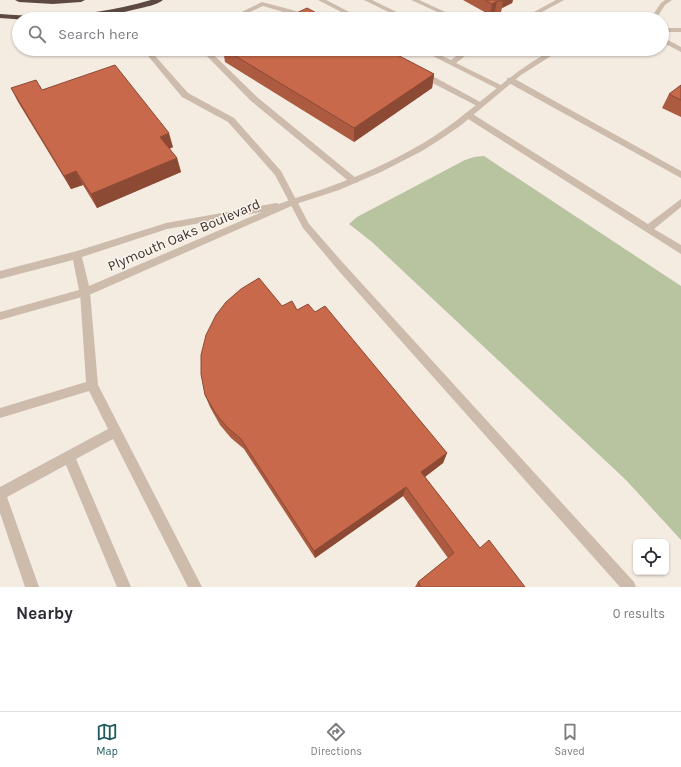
<!DOCTYPE html>
<style>
:root{--surface:#fff;--page:#f7f7f7;--text:#2b2b33;--muted:#7c7c81;--line:#e1e1e2;--accent:#1f5a5e}
body{margin:0;font-family:Karla,sans-serif;background:var(--page);color:var(--text)}
.controls{position:absolute;right:12px;bottom:12px;display:grid;overflow:hidden;border-radius:6px;box-shadow:0 1px 3px #0004}
.controls button{width:36px;height:36px;display:grid;place-items:center;padding:0;border:0;border-bottom:1px solid var(--line);background:var(--surface);color:var(--text);font:20px sans-serif}
.list{margin:0;padding:0;list-style:none}
h2{display:flex;justify-content:space-between;align-items:center;height:52px;margin:0;padding:0 16px;font-size:17px}
h2 small{font-size:13px;font-weight:400;color:var(--muted)}
.icon{flex:none;width:22px;height:22px;fill:none;stroke:currentColor;stroke-width:2;stroke-linecap:round;stroke-linejoin:round}
.map{position:relative;flex:none;width:681px;height:587px;overflow:hidden}
.search{position:absolute;background:var(--surface);box-shadow:0 1px 3px #0004;left:12px;right:12px;top:12px;height:44px;display:flex;align-items:center;gap:10px;box-sizing:border-box;padding:0 14px;border-radius:22px;color:var(--muted);font-size:15px}
.sheet{height:124px;background:var(--surface)}
nav{display:flex;justify-content:space-around;align-items:center;box-sizing:border-box;height:56px;border-top:1px solid var(--line);background:var(--surface);font-size:11px;color:var(--muted)}
nav a{display:grid;justify-items:center;gap:2px}
nav .on{color:var(--accent)}
.map>svg:first-child{display:block}
</style>
<div class="map">
<svg width="681" height="587" viewBox="0 0 681 587">
<rect width="100%" height="100%" fill="#f4ebe1"/>
<path fill="#b8c4a0" d="M 484,156 L 681,286 L 681,540 L 626,480 L 372,242 L 349,224 L 357,217 L 465,160 L 474,157 Z"/>
<g fill="none" stroke-linecap="round" stroke-linejoin="round">
<path fill="#cdbbac" fill-rule="evenodd" d="M 318,0 L 326,0 L 363,19 L 355,19 Z
M 364,0 L 372,0 L 411,19 L 403,19 Z
M 411,0 L 419,0 L 461,19 L 453,19 Z
M 556,0 L 564,0 L 529,19 L 521,19 Z
M 665,0 L 672,0 L 665,5 L 656,19 L 650,19 L 661,3 Z
M 262,2 L 296,11 L 319,19 L 309,19 L 294,15 L 286,19 L 278,19 L 287,13 L 263,6 L 235,19 L 227,19 Z
M 662,28 L 681,28 L 681,32 L 662,32 Z
M 662,37 L 681,47 L 681,52 L 662,42 Z
M 143,49 L 149,49 L 188,93 L 234,118 L 281,171 L 309,224 L 344,264 L 634,582 L 636,587 L 620,587 L 338,270 L 303,228 L 275,175 L 228,122 L 182,97 L 144,51 Z
M 200,49 L 207,49 L 211,53 L 218,49 L 226,49 L 215,56 L 257,97 L 357,179 L 358,181 L 357,183 L 351,183 L 251,101 Z
M 419,49 L 427,49 L 451,60 L 466,49 L 474,49 L 456,63 L 505,87 L 504,89 L 498,89 Z
M 419,72 L 425,72 L 484,104 L 480,106 L 477,106 L 419,76 Z
M 507,78 L 513,78 L 681,171 L 681,178 L 507,82 Z
M 465,113 L 471,113 L 648,224 L 681,199 L 681,207 L 654,229 L 681,245 L 681,254 L 465,117 Z
M 85,288 L 89,289 L 90,292 L 98,385 L 202,587 L 188,587 L 113,439 L 76,459 L 131,587 L 117,587 L 66,465 L 7,497 L 39,587 L 25,587 L 0,513 L 0,487 L 108,429 L 89,391 L 0,418 L 0,408 L 86,382 L 80,292 L 81,289 Z"/>
<path fill="#cdbbac" fill-rule="evenodd" d="M 554,49 L 562,49 L 521,75 L 460,126 L 441,139 L 422,151 L 381,172 L 339,190 L 296,204 L 89,295 L 0,320 L 0,312 L 79,290 L 73,260 L 0,279 L 0,271 L 77,251 L 166,223 L 276,203 L 279,204 C 297,197 316,192 334,185 C 369,172 404,156 436,135 C 477,108 510,72 554,49 ZM 262,212 L 89,286 L 82,257 L 167,229 Z"/>
<path fill="#5c4a42" fill-rule="evenodd" d="M 15,0 L 85,0 L 81,2 L 53,4 L 19,2 Z
M 151,0 L 163,0 C 157,5 145,7 137,9 C 92,20 44,22 0,18 L 0,14 C 51,18 101,15 151,0 Z"/>
</g>
<path fill="#ac5a40" d="M 463,0 L 513,0 L 512,3 L 502,8 L 501,12 L 495,12 L 490,15 Z
M 223,49 L 386,49 L 434,74 L 432,88 L 354,142 L 225,62 Z
M 681,85 L 681,117 L 662,108 L 669,94 Z
M 11,88 L 42,90 L 173,147 L 169,149 L 177,158 L 181,172 L 97,208 L 83,185 L 71,189 L 18,102 Z
M 282,306 L 297,310 L 447,453 L 443,463 L 425,477 L 480,548 L 525,587 L 415,587 L 418,582 L 448,558 L 403,496 L 315,558 L 244,449 L 231,438 L 220,425 L 210,407 L 205,395 Z"/>
<path fill="#8c4a34" d="M 503,0 L 513,0 L 512,3 L 502,8 L 503,1 Z
M 497,1 L 495,12 L 490,15 L 492,4 Z
M 434,74 L 432,88 L 354,142 L 354,128 Z
M 169,133 L 173,147 L 164,151 L 160,137 Z
M 177,158 L 181,172 L 97,208 L 91,194 Z
M 76,171 L 83,185 L 71,189 L 64,176 Z
M 447,453 L 443,463 L 418,482 L 421,472 Z
M 406,487 L 403,496 L 315,558 L 314,551 Z"/>
<path fill="#c8694b" stroke="#8c4a34" d="M 485,0 L 503,0 L 503,1 L 497,1 L 492,4 Z
M 307,8 L 328,19 L 284,19 Z
M 224,49 L 386,49 L 434,74 L 354,128 Z
M 115,65 L 169,133 L 160,137 L 177,158 L 91,194 L 76,171 L 64,176 L 11,88 L 36,80 L 42,90 Z
M 681,85 L 681,100 L 669,94 Z
M 259,278 L 282,306 L 292,301 L 297,310 L 308,304 L 315,312 L 325,306 L 447,453 L 421,472 L 480,548 L 489,540 L 525,587 L 421,587 L 418,582 L 454,553 L 406,487 L 314,551 L 241,439 L 227,427 L 216,414 L 205,395 L 201,374 L 201,355 L 206,335 L 216,315 L 226,302 L 241,289 Z"/>
<g text-anchor="middle" dominant-baseline="central" stroke-width="3" stroke-linejoin="round" paint-order="stroke">
<g font-size="14" fill="#3b302b" stroke="#fbf5ee">
<text transform="translate(184 235) rotate(-23)">Plymouth Oaks Boulevard</text>
</g>
</g>
</svg>
<div class="controls">
<button><svg class="icon" aria-label="locate" viewBox="0 0 24 24"><circle cx="12" cy="12" r="6"/><path d="M12 2v4M12 18v4M2 12h4M18 12h4"/></svg></button>
</div>
<div class="search"><svg class="icon" aria-label="search" viewBox="0 0 24 24"><circle cx="10" cy="10" r="6"/><path d="M15 15l6 6"/></svg>Search here</div>
</div>
<section class="sheet">
<h2>Nearby<small>0 results</small></h2>
<ul class="list">
</ul>
</section>
<nav>
<a class="on"><svg class="icon" aria-label="map" viewBox="0 0 24 24"><path d="M3 6l6-2 6 2 6-2v14l-6 2-6-2-6 2zM9 4v14M15 6v14"/></svg>Map</a>
<a><svg class="icon" aria-label="directions" viewBox="0 0 24 24"><path d="M12 3l9 9-9 9-9-9zM9 14v-3h6M13 9l2 2-2 2"/></svg>Directions</a>
<a><svg class="icon" aria-label="saved" viewBox="0 0 24 24"><path d="M7 4h10v16l-5-4-5 4z"/></svg>Saved</a>
</nav>
